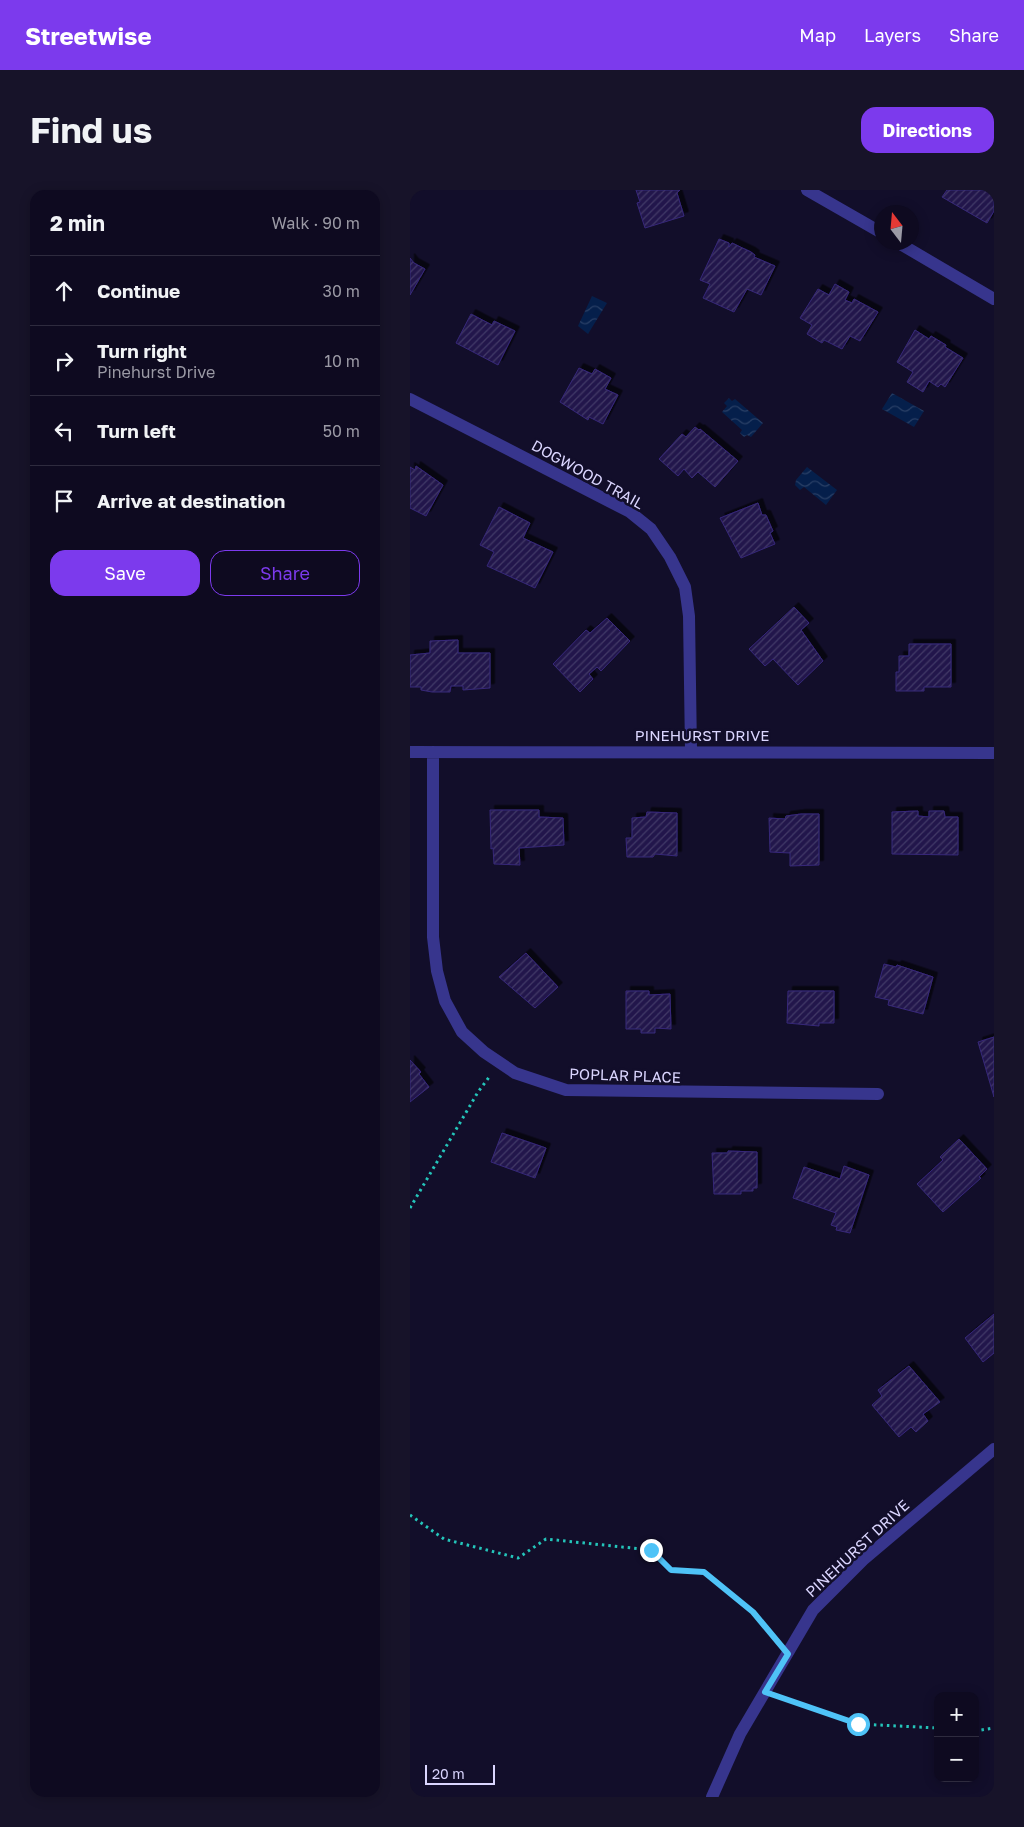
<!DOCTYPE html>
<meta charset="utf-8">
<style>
:root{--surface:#0e0a20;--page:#171329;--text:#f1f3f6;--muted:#9b9aa5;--line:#2e2b3e;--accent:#7c3aed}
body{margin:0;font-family:"Golos Text",sans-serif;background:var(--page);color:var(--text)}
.controls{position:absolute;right:15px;bottom:15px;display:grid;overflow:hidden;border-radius:10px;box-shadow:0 2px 12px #0003}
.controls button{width:45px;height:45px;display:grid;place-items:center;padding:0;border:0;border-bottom:1px solid var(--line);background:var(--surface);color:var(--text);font:25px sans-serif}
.compass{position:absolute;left:464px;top:15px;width:45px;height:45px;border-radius:50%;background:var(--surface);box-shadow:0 2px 12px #0003;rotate:344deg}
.scale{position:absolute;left:15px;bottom:12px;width:70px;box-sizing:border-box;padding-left:5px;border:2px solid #dbd6ff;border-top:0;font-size:14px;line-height:18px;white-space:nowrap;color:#dbd6ff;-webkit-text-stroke:4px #120e2a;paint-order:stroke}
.stop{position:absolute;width:15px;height:15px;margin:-11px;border:4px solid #4fc3f7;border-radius:50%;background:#fff}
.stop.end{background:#4fc3f7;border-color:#fff;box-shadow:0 1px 5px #0008}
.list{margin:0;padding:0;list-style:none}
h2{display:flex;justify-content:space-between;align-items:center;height:65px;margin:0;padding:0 20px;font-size:21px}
h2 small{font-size:16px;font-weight:400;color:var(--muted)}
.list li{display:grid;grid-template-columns:32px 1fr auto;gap:15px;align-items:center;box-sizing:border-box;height:70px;padding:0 20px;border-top:1px solid var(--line)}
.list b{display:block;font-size:19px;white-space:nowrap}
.list p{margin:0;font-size:16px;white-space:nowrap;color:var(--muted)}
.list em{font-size:16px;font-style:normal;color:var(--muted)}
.actions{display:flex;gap:10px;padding:15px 20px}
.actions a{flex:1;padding:11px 0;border:1px solid var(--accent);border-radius:15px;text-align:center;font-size:18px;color:var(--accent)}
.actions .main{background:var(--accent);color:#fff}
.icon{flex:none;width:28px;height:28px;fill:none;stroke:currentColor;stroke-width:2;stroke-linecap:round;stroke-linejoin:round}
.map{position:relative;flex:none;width:584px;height:1607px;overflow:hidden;border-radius:15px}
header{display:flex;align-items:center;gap:30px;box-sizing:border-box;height:70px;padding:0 25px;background:var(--accent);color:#fff}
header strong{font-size:24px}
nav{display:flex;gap:28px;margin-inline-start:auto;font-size:18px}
.intro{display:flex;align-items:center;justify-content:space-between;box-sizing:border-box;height:120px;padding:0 30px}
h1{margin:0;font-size:35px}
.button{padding:12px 22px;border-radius:15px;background:var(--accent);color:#fff;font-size:18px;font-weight:700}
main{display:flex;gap:30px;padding:0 30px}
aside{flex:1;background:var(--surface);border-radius:15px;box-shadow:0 2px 12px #0003}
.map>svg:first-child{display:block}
</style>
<header>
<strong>Streetwise</strong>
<nav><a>Map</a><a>Layers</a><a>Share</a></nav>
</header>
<div class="intro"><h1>Find us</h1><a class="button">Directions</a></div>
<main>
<aside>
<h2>2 min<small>Walk · 90 m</small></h2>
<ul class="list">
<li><svg class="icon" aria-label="ahead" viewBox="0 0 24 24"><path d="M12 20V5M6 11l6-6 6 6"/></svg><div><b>Continue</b></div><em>30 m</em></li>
<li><svg class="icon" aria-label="right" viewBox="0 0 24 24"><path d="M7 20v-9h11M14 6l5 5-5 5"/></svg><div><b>Turn right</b><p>Pinehurst Drive</p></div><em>10 m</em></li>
<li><svg class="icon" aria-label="left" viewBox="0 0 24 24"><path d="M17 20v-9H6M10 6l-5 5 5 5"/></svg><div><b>Turn left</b></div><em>50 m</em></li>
<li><svg class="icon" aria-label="arrive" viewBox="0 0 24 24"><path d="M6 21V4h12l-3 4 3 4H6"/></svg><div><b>Arrive at destination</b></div></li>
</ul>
<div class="actions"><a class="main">Save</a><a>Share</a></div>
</aside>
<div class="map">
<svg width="584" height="1607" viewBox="0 0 584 1607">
<defs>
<pattern id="water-waves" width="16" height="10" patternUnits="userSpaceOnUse" patternTransform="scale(1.25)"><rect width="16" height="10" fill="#051f4b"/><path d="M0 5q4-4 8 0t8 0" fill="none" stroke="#293f66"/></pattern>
<pattern id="building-hatch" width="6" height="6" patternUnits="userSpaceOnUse" patternTransform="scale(1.25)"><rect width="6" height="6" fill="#22184c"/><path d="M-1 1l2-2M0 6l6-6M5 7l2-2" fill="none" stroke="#423967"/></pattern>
<filter id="shadow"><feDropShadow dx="4.5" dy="-4.5" stdDeviation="0" flood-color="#0009"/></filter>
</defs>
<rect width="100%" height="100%" fill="#120e2a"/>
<path fill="url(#water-waves)" d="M 182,106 L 197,113 L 178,144 L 168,136 Z
M 482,203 L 514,221 L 504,237 L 472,219 Z
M 319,208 L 322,211 L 325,209 L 353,233 L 341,247 L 337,245 L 334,247 L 330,243 L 332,240 L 312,222 L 317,216 L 314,213 Z
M 397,277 L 427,300 L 416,315 L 394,297 L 390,300 L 385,295 L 386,290 Z"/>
<path fill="url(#building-hatch)" stroke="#37287a" filter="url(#shadow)" d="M 226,0 L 270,0 L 267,3 L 274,26 L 235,38 L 227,13 L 230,12 Z
M 537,0 L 584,0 L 584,21 L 577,33 L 532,7 Z
M 309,49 L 319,53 L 319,57 L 322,53 L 341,62 L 345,65 L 344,67 L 365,76 L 351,105 L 337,99 L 324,122 L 293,108 L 300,94 L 290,90 Z
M 0,68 L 4,73 L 15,79 L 0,105 Z
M 425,94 L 439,102 L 435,110 L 442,113 L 444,109 L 468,122 L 450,151 L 440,146 L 432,159 L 414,150 L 412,153 L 397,144 L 402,135 L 390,128 L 408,99 L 419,105 Z
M 61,124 L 82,135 L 84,131 L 105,141 L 88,175 L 46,153 Z
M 505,140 L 519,149 L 521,146 L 536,155 L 535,157 L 553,168 L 535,197 L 531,194 L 528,197 L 519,191 L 513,202 L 497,192 L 503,182 L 487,172 Z
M 169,178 L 182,184 L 185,179 L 201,188 L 195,199 L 208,205 L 193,234 L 179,227 L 178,230 L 150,212 Z
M 285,237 L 289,240 L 290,239 L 328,271 L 305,297 L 288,282 L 282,288 L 274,279 L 268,286 L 249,269 L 272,244 L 276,247 Z
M 6,276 L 33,295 L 16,326 L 0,318 L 0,277 L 5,280 Z
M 348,313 L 352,325 L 356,325 L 363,341 L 360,343 L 365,354 L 331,368 L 310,328 Z
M 89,317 L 120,333 L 113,348 L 143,362 L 125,398 L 77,376 L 84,362 L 70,355 Z
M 384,417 L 399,433 L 391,440 L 413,471 L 388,495 L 363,469 L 355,476 L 339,459 Z
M 197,428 L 220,451 L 191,481 L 187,477 L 179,484 L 183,489 L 170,502 L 143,474 L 176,440 L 180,443 Z
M 48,450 L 48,463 L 80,463 L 80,498 L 53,500 L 53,496 L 41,496 L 40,502 L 22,502 L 11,500 L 11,497 L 0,497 L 0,465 L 20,463 L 20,451 Z
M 499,454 L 541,454 L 541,497 L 514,497 L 514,501 L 486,501 L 486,482 L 489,482 L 489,466 L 499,466 Z
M 80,620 L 129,620 L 129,627 L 153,628 L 154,655 L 109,658 L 110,675 L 84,674 L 83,658 L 81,659 Z
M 508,621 L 508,626 L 519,627 L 519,621 L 534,621 L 535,627 L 548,627 L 548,665 L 482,664 L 482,622 Z
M 237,622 L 267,623 L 267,666 L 245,664 L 243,667 L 217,667 L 216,648 L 222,648 L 222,628 L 236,627 Z
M 391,624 L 409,624 L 409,675 L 380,676 L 380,663 L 360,662 L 359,628 L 375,629 L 376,626 Z
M 116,763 L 148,797 L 125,818 L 89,787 Z
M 474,774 L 486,777 L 487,775 L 523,787 L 513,824 L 478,815 L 479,810 L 465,807 Z
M 216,801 L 239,801 L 239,805 L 260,804 L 261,839 L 245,838 L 245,843 L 231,843 L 231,839 L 216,839 Z
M 378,801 L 424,801 L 424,833 L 409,833 L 409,836 L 377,833 Z
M 584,847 L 584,907 L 568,852 Z
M 0,870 L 11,882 L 9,884 L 19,897 L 0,912 Z
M 92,943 L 136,958 L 125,988 L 81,972 Z
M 549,949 L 577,979 L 569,987 L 571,988 L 533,1022 L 507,994 L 533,970 L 530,967 Z
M 318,961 L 347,962 L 347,998 L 343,998 L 343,1001 L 331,1001 L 331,1004 L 304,1004 L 302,963 L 318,963 Z
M 434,976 L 459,985 L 440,1043 L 426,1040 L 427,1037 L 421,1035 L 426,1023 L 383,1008 L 394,977 L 430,989 Z
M 584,1124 L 584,1163 L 573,1172 L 555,1148 Z
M 499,1176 L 530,1212 L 513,1224 L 518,1231 L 506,1242 L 501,1237 L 489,1247 L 462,1215 L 472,1206 L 468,1200 Z"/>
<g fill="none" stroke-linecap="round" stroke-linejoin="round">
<path stroke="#24c5ba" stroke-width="3" stroke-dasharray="2.5 4" stroke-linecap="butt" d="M 0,1018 L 68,902 L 80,886
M 0,1325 L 34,1349 L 108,1368 L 136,1349 L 241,1360 L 261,1380 L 294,1382 L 343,1422 L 366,1450
M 371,1507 L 448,1534 L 528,1538
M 565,1541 L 584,1538"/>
<path stroke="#37358d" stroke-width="12" d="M 397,0 L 472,43
M 487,52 L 584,109
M 0,209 L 220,322 L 241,339 L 260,367 L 275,397 L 279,426 L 281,561
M 0,562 L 584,563
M 23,562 L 23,747 L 27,781 L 35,811 L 52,842 L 74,862 L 105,883 L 156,900 L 468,904
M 302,1607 L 330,1544 L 403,1420 L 453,1370 L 584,1259"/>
</g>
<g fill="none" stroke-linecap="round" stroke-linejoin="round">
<path stroke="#4fc3f7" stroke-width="6" d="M 241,1360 L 261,1380 L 294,1382 L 343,1422 L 378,1464 L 355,1502 L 448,1534"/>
</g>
<g text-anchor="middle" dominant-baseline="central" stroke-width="5" stroke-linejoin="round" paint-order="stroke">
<g font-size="15" fill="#dbd6ff" stroke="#120e2a">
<text transform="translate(178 284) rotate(29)">DOGWOOD TRAIL</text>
<text x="292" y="545">PINEHURST DRIVE</text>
<text transform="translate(215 885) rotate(2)">POPLAR PLACE</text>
<text transform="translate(447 1358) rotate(-43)">PINEHURST DRIVE</text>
</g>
</g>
</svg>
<div class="controls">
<button>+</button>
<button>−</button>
</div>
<svg class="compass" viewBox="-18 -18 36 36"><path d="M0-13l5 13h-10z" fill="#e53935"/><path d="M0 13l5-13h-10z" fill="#9b9aa5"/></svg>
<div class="scale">20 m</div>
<div class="stop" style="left:448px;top:1534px"></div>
<div class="stop end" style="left:241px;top:1360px"></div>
</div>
</main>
